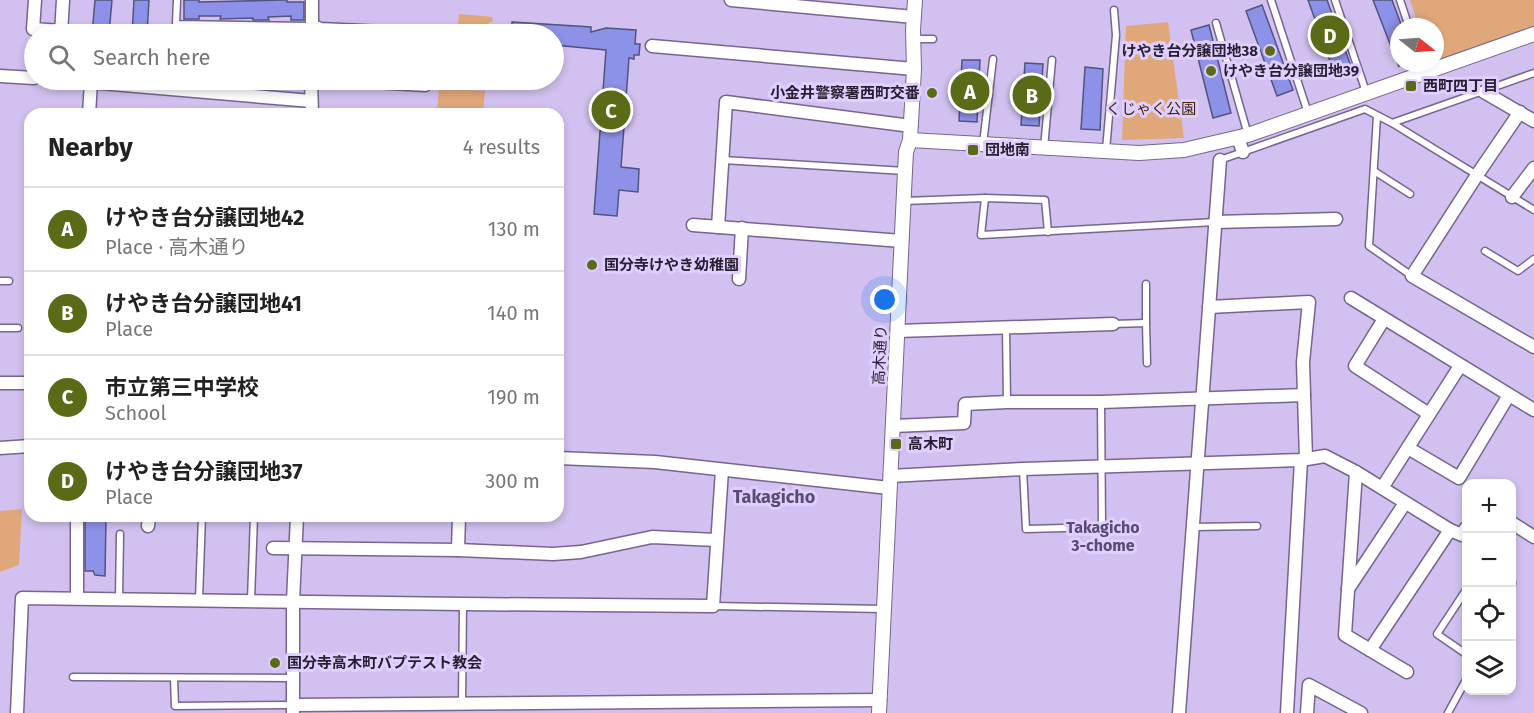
<!DOCTYPE html>
<html lang="en">
<head>
<meta charset="utf-8">
<style>
	:root { --surface:#fff; --page:#f2f2f2; --text:#222; --muted:#767676; --line:#e0e0e0; --accent:#596b16 }
	body { margin:0; font-family:"Fira Sans","Noto Sans JP",sans-serif; background:var(--page); color:var(--text) }
	.controls { position:absolute; right:18px; bottom:18px; display:grid; overflow:hidden; border-radius:12px; box-shadow:0 3px 9px #0003 }
	.controls button { width:54px; height:54px; display:grid; place-items:center; padding:0; border:0; border-bottom:2px solid var(--line); background:var(--surface); color:var(--text); font:30px sans-serif }
	.compass { position:absolute; left:1390px; top:18px; width:54px; height:54px; border-radius:50%; background:var(--surface); box-shadow:0 3px 9px #0003; rotate:107deg }
	.you { position:absolute; left:885px; top:300px; width:21px; height:21px; margin:-15px; border:4px solid #fff; border-radius:50%; background:#1a73e8; box-shadow:0 0 0 9px #1a73e833 }
	.badge { display:grid; place-items:center; width:39px; height:39px; border-radius:50%; background:var(--accent); color:#fff; font-size:20px; font-weight:700 }
	.pin { position:absolute; translate:-50% -50%; border:3px solid #fff; box-shadow:0 2px 6px #0006 }
	.list { margin:0; padding:0; list-style:none }
	h2 { display:flex; justify-content:space-between; align-items:center; height:78px; margin:0; padding:0 24px; font-size:26px }
	h2 small { font-size:20px; font-weight:400; color:var(--muted) }
	.list li { display:grid; grid-template-columns:39px 1fr auto; gap:18px; align-items:center; box-sizing:border-box; height:84px; padding:0 24px; border-top:2px solid var(--line) }
	.list b { display:block; font-size:22px; white-space:nowrap }
	.list p { margin:0; font-size:20px; white-space:nowrap; color:var(--muted) }
	.list em { font-size:20px; font-style:normal; color:var(--muted) }
	.icon { flex:none; width:33px; height:33px; fill:none; stroke:currentColor; stroke-width:2; stroke-linecap:round; stroke-linejoin:round }
	.map { position:relative; flex:none; width:1534px; height:713px; overflow:hidden }
	.search { position:absolute; background:var(--surface); box-shadow:0 3px 9px #0003; left:24px; top:24px; width:540px; height:66px; display:flex; align-items:center; gap:15px; box-sizing:border-box; padding:0 21px; border-radius:33px; color:var(--muted); font-size:22px }
	.panel { position:absolute; background:var(--surface); box-shadow:0 3px 9px #0003; left:24px; top:108px; width:540px; height:414px; border-radius:18px }
	.map>svg:first-child { display:block }
</style>
</head>
<body>
<div class="map">
<svg width="1534" height="713" viewBox="0 0 1534 713">
	<rect width="100%" height="100%" fill="#d2c1f0"/>
	<g fill="#e0a87a">
		<polygon points="1410,0 1534,0 1534,28 1435,61 1435,27 1419,27"/>
		<polygon points="459,14 493,17 492,22 489,22 488,34 457,34"/>
		<polygon points="1168,22 1184,138 1122,140 1126,26"/>
		<polygon points="439,88 485,91 483,114 437,111"/>
		<polygon points="22,509 19,565 0,572 0,511"/>
	</g>
	<g fill="#8d91e7" stroke="#51547d" stroke-width="1.5">
		<polygon points="95,0 112,0 109,34 92,34"/>
		<polygon points="134,0 149,0 147,34 132,34"/>
		<polygon points="184,0 199,0 199,2 282,0 287,0 287,2 304,2 304,20 291,20 291,16 268,17 269,20 253,20 253,18 220,19 221,16 199,16 199,19 184,19"/>
		<polygon points="1308,0 1327,0 1352,69 1335,75"/>
		<polygon points="1373,0 1392,0 1402,27 1399,27 1399,67"/>
		<polygon points="1262,5 1293,90 1277,96 1246,11"/>
		<polygon points="512,22 591,27 591,32 606,28 636,30 635,44 640,44 639,55 634,55 634,59 629,58 621,167 639,169 638,192 619,190 617,216 594,214 606,50 554,45 554,34 512,34"/>
		<polygon points="1209,25 1231,113 1213,118 1191,30"/>
		<polygon points="962,60 980,60 977,122 959,121"/>
		<polygon points="1025,63 1043,64 1039,126 1021,125"/>
		<polygon points="1085,67 1103,69 1100,130 1081,129"/>
		<polygon points="85,516 106,516 105,576 95,575 93,571 85,571"/>
	</g>
	<g fill="none" stroke-linecap="round" stroke-linejoin="round">
		<defs>
			<g id="service">
				<polyline points="177,0 176,24 312,26"/>
				<polyline points="1271,0 1308,113"/>
				<polyline points="1335,0 1366,92"/>
				<polyline points="1400,0 1409,27"/>
				<polyline points="1216,23 1248,135"/>
				<polyline points="914,39 933,39"/>
				<polyline points="1377,116 1369,246 1412,276"/>
				<polyline points="1392,123 1534,73"/>
				<polyline points="983,144 993,59"/>
				<polyline points="1044,148 1052,60"/>
				<polyline points="1106,150 1116,35 1114,10"/>
				<polyline points="723,160 905,171"/>
				<polyline points="1220,160 1365,109 1392,123 1534,210"/>
				<polyline points="1374,171 1410,194"/>
				<polyline points="985,198 981,235 1215,222"/>
				<polyline points="904,201 985,198 1045,200 1048,232"/>
				<polyline points="1485,251 1518,271 1534,259"/>
				<polyline points="0,281 9,281"/>
				<polyline points="1146,323 1146,284"/>
				<polyline points="1113,324 1146,323 1147,363"/>
				<polyline points="0,328 18,328"/>
				<polyline points="1006,328 1007,402"/>
				<polyline points="1023,469 1026,529 1102,527 1101,402"/>
				<polyline points="1193,527 1257,526"/>
				<polyline points="1512,582 1512,584"/>
				<polyline points="1466,590 1437,634 1466,654"/>
				<polyline points="119,598 120,534"/>
				<polyline points="199,599 202,516"/>
				<polyline points="251,600 254,516"/>
				<polyline points="713,606 883,609"/>
				<polyline points="73,677 292,678"/>
				<polyline points="174,679 175,706 293,705"/>
				<polyline points="462,703 463,604"/>
				<polyline points="1448,713 1466,680"/>
			</g>
			<g id="minor">
				<polyline points="35,0 33,29 61,31"/>
				<polyline points="731,0 914,17"/>
				<polyline points="312,26 321,29 425,34"/>
				<polyline points="312,32 312,0"/>
				<polyline points="61,34 63,0"/>
				<polyline points="652,46 914,69"/>
				<polyline points="0,76 34,78"/>
				<polyline points="65,80 311,101"/>
				<polyline points="311,80 312,114"/>
				<polyline points="340,80 425,85 426,80"/>
				<polyline points="1484,92 1534,121"/>
				<polyline points="1520,112 1477,175 1412,276 1534,347"/>
				<polyline points="89,114 91,82"/>
				<polyline points="1238,138 1243,152"/>
				<polyline points="1512,197 1534,168"/>
				<polyline points="1215,222 1336,219"/>
				<polyline points="693,225 902,241"/>
				<polyline points="718,227 726,102 911,126"/>
				<polyline points="739,279 742,228"/>
				<polyline points="1351,298 1534,410"/>
				<polyline points="1209,307 1309,302 1303,362 1306,459"/>
				<polyline points="1384,319 1355,366 1429,414"/>
				<polyline points="898,331 1113,324"/>
				<polyline points="0,383 30,383"/>
				<polyline points="893,426 964,423 965,404 1007,402 1101,402 1304,395"/>
				<polyline points="0,448 30,446"/>
				<polyline points="1408,448 1459,478 1509,395"/>
				<polyline points="558,458 655,462 889,488"/>
				<polyline points="1356,472 1345,635 1407,672"/>
				<polyline points="890,476 1023,469 1301,460 1325,456 1356,472 1450,530 1462,535 1466,528"/>
				<polyline points="1382,488 1460,366"/>
				<polyline points="77,516 77,597"/>
				<polyline points="1512,523 1534,537"/>
				<polyline points="148,526 149,516"/>
				<polyline points="273,548 458,550 553,554 581,552 652,537 716,540"/>
				<polyline points="458,550 459,516"/>
				<polyline points="1348,589 1405,503"/>
				<polyline points="1370,650 1450,530"/>
				<polyline points="293,705 880,700"/>
				<polyline points="293,712 293,601 297,516"/>
				<polyline points="17,713 22,598 463,604 713,606 722,470"/>
				<polyline points="1179,713 1220,160"/>
				<polyline points="1287,713 1301,460"/>
				<polyline points="1307,713 1309,685 1361,713"/>
			</g>
			<g id="tertiary">
				<polyline points="910,140 1139,153 1184,150 1248,135 1534,34"/>
				<polyline points="879,713 905,171 906,152 910,140 914,69 913,30 915,0"/>
			</g>
		</defs>
		<use href="#service" stroke="#75658f" stroke-width="9"/>
		<use href="#minor" stroke="#75658f" stroke-width="15"/>
		<use href="#tertiary" stroke="#75658f" stroke-width="16"/>
		<use href="#service" stroke="#fff" stroke-width="6"/>
		<use href="#minor" stroke="#fff" stroke-width="12"/>
		<use href="#tertiary" stroke="#fff" stroke-width="14"/>
	</g>
	<g fill="#596b16" stroke="#dfcefe" stroke-width="2">
		<circle cx="1270" cy="51" r="6"/>
		<circle cx="1211" cy="71" r="6"/>
		<rect x="1405" y="80" width="12" height="12" rx="3"/>
		<circle cx="932" cy="93" r="6"/>
		<rect x="967" y="144" width="12" height="12" rx="3"/>
		<circle cx="592" cy="265" r="6"/>
		<rect x="890" y="438" width="12" height="12" rx="3"/>
		<circle cx="275" cy="663" r="6"/>
	</g>
	<g text-anchor="middle" dominant-baseline="central" stroke-width="6" stroke-linejoin="round" paint-order="stroke">
		<g font-size="15" font-weight="bold" fill="#251f30" stroke="#dfcefe" text-anchor="start">
			<text x="1258" y="51" text-anchor="end">けやき台分譲団地38</text>
			<text x="1223" y="71">けやき台分譲団地39</text>
			<text x="1423" y="86">西町四丁目</text>
			<text x="920" y="93" text-anchor="end">小金井警察署西町交番</text>
			<text x="985" y="150">団地南</text>
			<text x="604" y="265">国分寺けやき幼稚園</text>
			<text x="908" y="444">高木町</text>
			<text x="287" y="663">国分寺高木町バプテスト教会</text>
		</g>
		<g font-size="15" fill="#412204" stroke="#dfcefe">
			<text x="1151" y="109">くじゃく公園</text>
		</g>
		<g font-size="15" fill="#251f30" stroke="#dfcefe">
			<text transform="translate(880 355) rotate(-87)">高木通り</text>
		</g>
		<g font-size="16" font-weight="bold" fill="#5a4b73" stroke="#dfcefe">
			<text x="1103" y="527">Takagicho<tspan x="1103" dy="18">3-chome</tspan></text>
		</g>
		<g font-size="18" font-weight="bold" fill="#5a4b73" stroke="#dfcefe">
			<text x="774" y="497">Takagicho</text>
		</g>
	</g>
</svg>
<div class="controls">
<button>+</button>
<button>−</button>
<button><svg class="icon" aria-label="locate" viewBox="0 0 24 24"><circle cx="12" cy="12" r="6"/><path d="M12 2v4M12 18v4M2 12h4M18 12h4"/></svg></button>
<button><svg class="icon" aria-label="layers" viewBox="0 0 24 24"><path d="M12 4l9 5-9 5-9-5zM3 14l9 5 9-5"/></svg></button>
</div>
<svg class="compass" viewBox="-18 -18 36 36"><path d="M0-13l5 13h-10z" fill="#e53935"/><path d="M0 13l5-13h-10z" fill="#767676"/></svg>
<div class="you"></div>
<div class="pin badge" style="left:970px;top:91px">A</div>
<div class="pin badge" style="left:1032px;top:95px">B</div>
<div class="pin badge" style="left:611px;top:110px">C</div>
<div class="pin badge" style="left:1330px;top:35px">D</div>
<div class="search"><svg class="icon" aria-label="search" viewBox="0 0 24 24"><circle cx="10" cy="10" r="6"/><path d="M15 15l6 6"/></svg>Search here</div>
<section class="panel">
<h2>Nearby<small>4 results</small></h2>
<ul class="list">
<li><span class="badge">A</span><div><b>けやき台分譲団地42</b><p>Place · 高木通り</p></div><em>130 m</em></li>
<li><span class="badge">B</span><div><b>けやき台分譲団地41</b><p>Place</p></div><em>140 m</em></li>
<li><span class="badge">C</span><div><b>市立第三中学校</b><p>School</p></div><em>190 m</em></li>
<li><span class="badge">D</span><div><b>けやき台分譲団地37</b><p>Place</p></div><em>300 m</em></li>
</ul>
</section>
</div>
</body>
</html>
